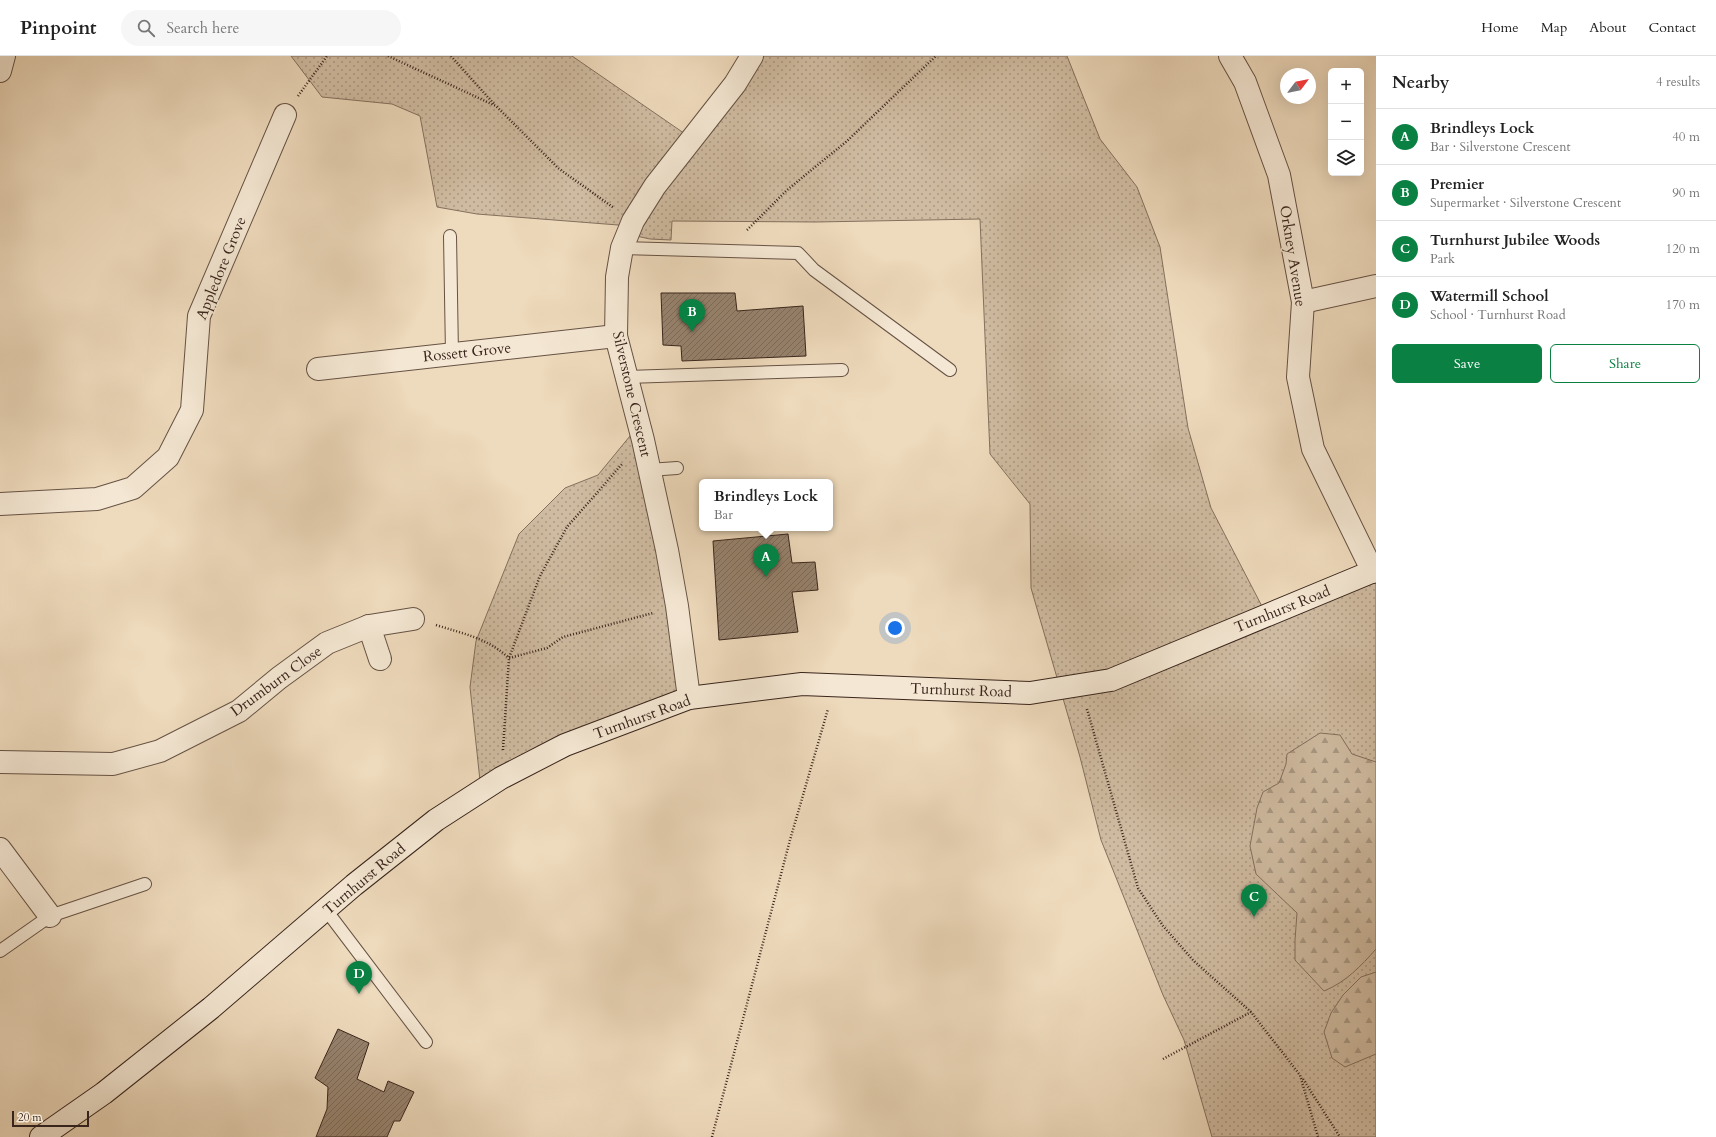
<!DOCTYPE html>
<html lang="en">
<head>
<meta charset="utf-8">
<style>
	:root { --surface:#fff; --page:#f6f6f6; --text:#222; --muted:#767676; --line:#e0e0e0; --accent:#0b8043 }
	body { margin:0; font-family:Cardo,serif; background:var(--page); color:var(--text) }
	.controls { position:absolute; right:12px; top:12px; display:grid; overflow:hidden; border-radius:6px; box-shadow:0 4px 16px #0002 }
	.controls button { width:36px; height:36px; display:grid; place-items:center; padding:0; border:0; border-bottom:1px solid var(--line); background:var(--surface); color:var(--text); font:20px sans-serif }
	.compass { position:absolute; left:1280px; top:12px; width:36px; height:36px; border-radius:50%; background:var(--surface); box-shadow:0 4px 16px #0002; rotate:58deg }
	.scale { position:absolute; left:12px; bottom:10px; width:77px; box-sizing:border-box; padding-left:4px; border:2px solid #39251c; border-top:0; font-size:11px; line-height:14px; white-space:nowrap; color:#39251c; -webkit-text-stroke:3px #f4e7d3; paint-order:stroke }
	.you { position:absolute; left:895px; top:572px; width:14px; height:14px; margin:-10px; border:3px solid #fff; border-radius:50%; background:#1a73e8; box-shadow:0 0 0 6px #1a73e833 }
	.badge { display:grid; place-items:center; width:26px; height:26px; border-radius:50%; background:var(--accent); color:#fff; font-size:13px; font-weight:700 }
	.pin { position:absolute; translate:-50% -33px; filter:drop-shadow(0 1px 2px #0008) }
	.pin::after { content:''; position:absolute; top:21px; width:14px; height:12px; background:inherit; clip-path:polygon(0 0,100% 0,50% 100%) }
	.popup { position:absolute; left:699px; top:423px; width:134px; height:52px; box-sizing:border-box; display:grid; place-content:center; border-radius:6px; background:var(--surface); filter:drop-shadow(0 1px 3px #0005); font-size:13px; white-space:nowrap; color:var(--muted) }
	.popup b { font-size:15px; color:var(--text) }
	.popup::after { content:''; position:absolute; left:50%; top:100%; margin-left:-8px; border:8px solid transparent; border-top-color:var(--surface) }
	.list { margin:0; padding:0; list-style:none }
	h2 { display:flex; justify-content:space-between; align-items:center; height:52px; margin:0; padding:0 16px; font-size:17px }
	h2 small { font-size:13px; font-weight:400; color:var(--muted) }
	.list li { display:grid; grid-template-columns:26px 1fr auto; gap:12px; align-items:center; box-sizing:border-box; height:56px; padding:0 16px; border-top:1px solid var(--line) }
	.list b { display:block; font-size:15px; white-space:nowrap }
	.list p { margin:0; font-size:13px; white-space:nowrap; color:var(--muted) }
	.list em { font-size:13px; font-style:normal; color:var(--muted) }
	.actions { display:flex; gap:8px; padding:12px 16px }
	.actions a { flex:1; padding:9px 0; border:1px solid var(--accent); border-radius:6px; text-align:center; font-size:14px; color:var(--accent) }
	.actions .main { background:var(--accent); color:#fff }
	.icon { flex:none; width:22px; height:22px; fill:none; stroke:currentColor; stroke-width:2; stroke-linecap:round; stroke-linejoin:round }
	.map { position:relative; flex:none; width:1376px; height:1081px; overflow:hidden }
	header { display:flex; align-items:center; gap:24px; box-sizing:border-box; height:56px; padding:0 20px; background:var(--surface); border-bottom:1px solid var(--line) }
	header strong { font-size:19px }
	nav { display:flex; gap:22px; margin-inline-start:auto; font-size:14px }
	.search { width:280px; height:36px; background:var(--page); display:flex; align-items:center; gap:10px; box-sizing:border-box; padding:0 14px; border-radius:22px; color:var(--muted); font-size:15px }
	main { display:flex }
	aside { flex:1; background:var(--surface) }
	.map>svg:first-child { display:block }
</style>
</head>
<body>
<header>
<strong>Pinpoint</strong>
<div class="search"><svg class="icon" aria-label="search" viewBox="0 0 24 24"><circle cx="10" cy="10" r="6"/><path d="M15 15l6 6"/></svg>Search here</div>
<nav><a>Home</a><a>Map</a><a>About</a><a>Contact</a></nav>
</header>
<main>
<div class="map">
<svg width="1376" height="1081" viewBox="0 0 1376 1081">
	<defs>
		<pattern id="green-dots" width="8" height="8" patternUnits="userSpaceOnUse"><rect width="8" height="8" fill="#cfbba1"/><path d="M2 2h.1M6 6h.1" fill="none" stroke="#a99882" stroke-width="1.8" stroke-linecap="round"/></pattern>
		<pattern id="forest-firs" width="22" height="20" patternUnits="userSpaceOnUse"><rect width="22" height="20" fill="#cfbba1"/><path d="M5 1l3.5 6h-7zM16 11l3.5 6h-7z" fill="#a99882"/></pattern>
		<pattern id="building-hatch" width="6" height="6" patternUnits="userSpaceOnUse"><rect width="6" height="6" fill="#97836f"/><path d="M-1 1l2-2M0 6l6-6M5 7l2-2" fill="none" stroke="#7c6b5a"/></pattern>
	</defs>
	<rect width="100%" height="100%" fill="#eedabc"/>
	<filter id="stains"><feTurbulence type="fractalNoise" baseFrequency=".005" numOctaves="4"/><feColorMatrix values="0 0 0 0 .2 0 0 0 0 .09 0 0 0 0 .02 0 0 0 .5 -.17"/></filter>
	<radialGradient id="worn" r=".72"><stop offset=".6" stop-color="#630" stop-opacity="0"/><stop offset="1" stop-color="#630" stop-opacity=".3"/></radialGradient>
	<g fill="url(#green-dots)" stroke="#84705e">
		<polygon points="291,0 572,0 691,82 751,0 1067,0 1100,83 1137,131 1160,191 1188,372 1211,452 1267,560 1376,515 1376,1081 1212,1081 1184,984 1163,939 1101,784 1080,701 1031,532 1030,448 990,398 980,163 816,166 672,165 671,184 650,183 627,178 631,170 477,158 437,151 420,60 392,48 322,41"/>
		<polygon points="639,369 689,642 481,734 470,631 476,585 519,478 565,432 598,419"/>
	</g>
	<g fill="url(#forest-firs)" stroke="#84705e">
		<path d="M1320,677L1340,679L1352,698L1376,706V893C1361,910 1346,926 1324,935L1295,904V884L1297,857L1256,818L1250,790L1257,752L1263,736L1279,727L1286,708L1287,698Z"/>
		<polygon points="1376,916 1376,998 1345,1011 1332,1002 1324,976 1331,957 1343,939 1361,921"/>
	</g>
	<g fill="url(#building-hatch)" stroke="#39251c">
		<polygon points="661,237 735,237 737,255 803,250 806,300 682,305 681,290 663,289"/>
		<polygon points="788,478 792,507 815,506 818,534 792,536 798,576 719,584 713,485"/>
		<polygon points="338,973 369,987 357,1023 384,1036 388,1025 414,1036 400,1065 394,1065 387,1081 316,1081 327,1053 328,1031 315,1022"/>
	</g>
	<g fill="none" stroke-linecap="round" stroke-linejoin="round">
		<defs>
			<g id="lane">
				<polyline points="450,180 452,298"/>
				<polyline points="622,192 798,197 814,214 950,314"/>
				<polyline points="627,321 842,314"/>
				<polyline points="649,414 677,412"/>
				<polyline points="326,854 426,986"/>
				<polyline points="0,895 50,860 145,828"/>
			</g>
			<g id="street">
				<polyline points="1230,0 1245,26 1279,119 1303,246 1298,321 1313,393 1373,516"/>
				<polyline points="0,15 4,0"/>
				<polyline points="1303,246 1376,230"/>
				<polyline points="318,313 616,280"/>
				<polyline points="0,448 97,443 133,432 168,401 192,354 199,260 285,59"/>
				<polyline points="369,570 380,603"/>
				<polyline points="689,642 677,550 667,494 643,384 616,280 617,221 622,192 633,165 655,130 735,28 752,0"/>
				<polyline points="0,706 113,708 160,695 239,655 279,622 327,587 369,570 413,563"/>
				<polyline points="0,793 50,860"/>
			</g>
			<polyline id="secondary" points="41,1081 104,1037 211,952 354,829 436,764 501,722 565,689 689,642 802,628 1030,637 1111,624 1376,514"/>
		</defs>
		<use href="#lane" stroke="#665244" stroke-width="14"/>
		<use href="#street" stroke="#665244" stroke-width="24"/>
		<use href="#secondary" stroke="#39251c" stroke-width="24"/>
		<g stroke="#39251c" stroke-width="2.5" stroke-dasharray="1 2" stroke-linecap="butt">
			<polyline points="388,0 496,50 558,112 614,152"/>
			<polyline points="451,0 494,48"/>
			<polyline points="298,40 327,0"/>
			<polyline points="747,174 787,134 847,85 936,0"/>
			<path d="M436,569C464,578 487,582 509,602L547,592L563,581L653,557"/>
			<polyline points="1087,653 1138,832 1163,870 1193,904 1251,956 1300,1019 1318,1081"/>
			<polyline points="503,694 509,602 540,520 567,471 623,407"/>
			<polyline points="1163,1003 1251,956"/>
			<polyline points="1303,1023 1340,1081"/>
			<polyline points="712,1081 790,784 828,653"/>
		</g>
		<use href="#lane" stroke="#f4e7d3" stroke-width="12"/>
		<use href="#street" stroke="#f4e7d3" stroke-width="22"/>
		<use href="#secondary" stroke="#f4e7d3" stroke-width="22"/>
	</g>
	<g text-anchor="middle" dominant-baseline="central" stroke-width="3" stroke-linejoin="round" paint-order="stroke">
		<g font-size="15" fill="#39251c" stroke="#f4e7d3">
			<text transform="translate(1293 200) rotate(81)">Orkney Avenue</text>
			<text transform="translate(221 212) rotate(-68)">Appledore Grove</text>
			<text transform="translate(467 296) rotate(-6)">Rossett Grove</text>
			<text transform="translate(632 338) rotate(77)">Silverstone Crescent</text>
			<text transform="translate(1282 553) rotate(-22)">Turnhurst Road</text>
			<text transform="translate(276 625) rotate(-36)">Drumburn Close</text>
			<text transform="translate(961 634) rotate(2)">Turnhurst Road</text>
			<text transform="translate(642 661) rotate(-20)">Turnhurst Road</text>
			<text transform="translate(364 823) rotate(-40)">Turnhurst Road</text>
		</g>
	</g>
	<rect width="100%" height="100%" filter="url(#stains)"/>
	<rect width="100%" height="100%" fill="url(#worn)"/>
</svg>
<div class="controls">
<button>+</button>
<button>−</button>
<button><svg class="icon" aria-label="layers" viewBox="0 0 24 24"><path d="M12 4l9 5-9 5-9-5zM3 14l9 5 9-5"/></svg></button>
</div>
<svg class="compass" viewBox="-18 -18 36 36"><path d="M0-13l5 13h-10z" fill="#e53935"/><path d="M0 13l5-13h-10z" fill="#767676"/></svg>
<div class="scale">20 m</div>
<div class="you"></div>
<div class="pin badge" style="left:766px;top:521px">A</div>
<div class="popup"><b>Brindleys Lock</b>Bar</div>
<div class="pin badge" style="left:692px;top:276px">B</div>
<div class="pin badge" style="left:1254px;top:861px">C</div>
<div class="pin badge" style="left:359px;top:938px">D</div>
</div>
<aside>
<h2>Nearby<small>4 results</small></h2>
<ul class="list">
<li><span class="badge">A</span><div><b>Brindleys Lock</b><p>Bar · Silverstone Crescent</p></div><em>40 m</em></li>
<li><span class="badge">B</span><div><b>Premier</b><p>Supermarket · Silverstone Crescent</p></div><em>90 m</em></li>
<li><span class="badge">C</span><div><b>Turnhurst Jubilee Woods</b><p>Park</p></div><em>120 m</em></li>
<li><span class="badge">D</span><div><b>Watermill School</b><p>School · Turnhurst Road</p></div><em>170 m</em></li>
</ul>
<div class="actions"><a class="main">Save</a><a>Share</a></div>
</aside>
</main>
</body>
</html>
